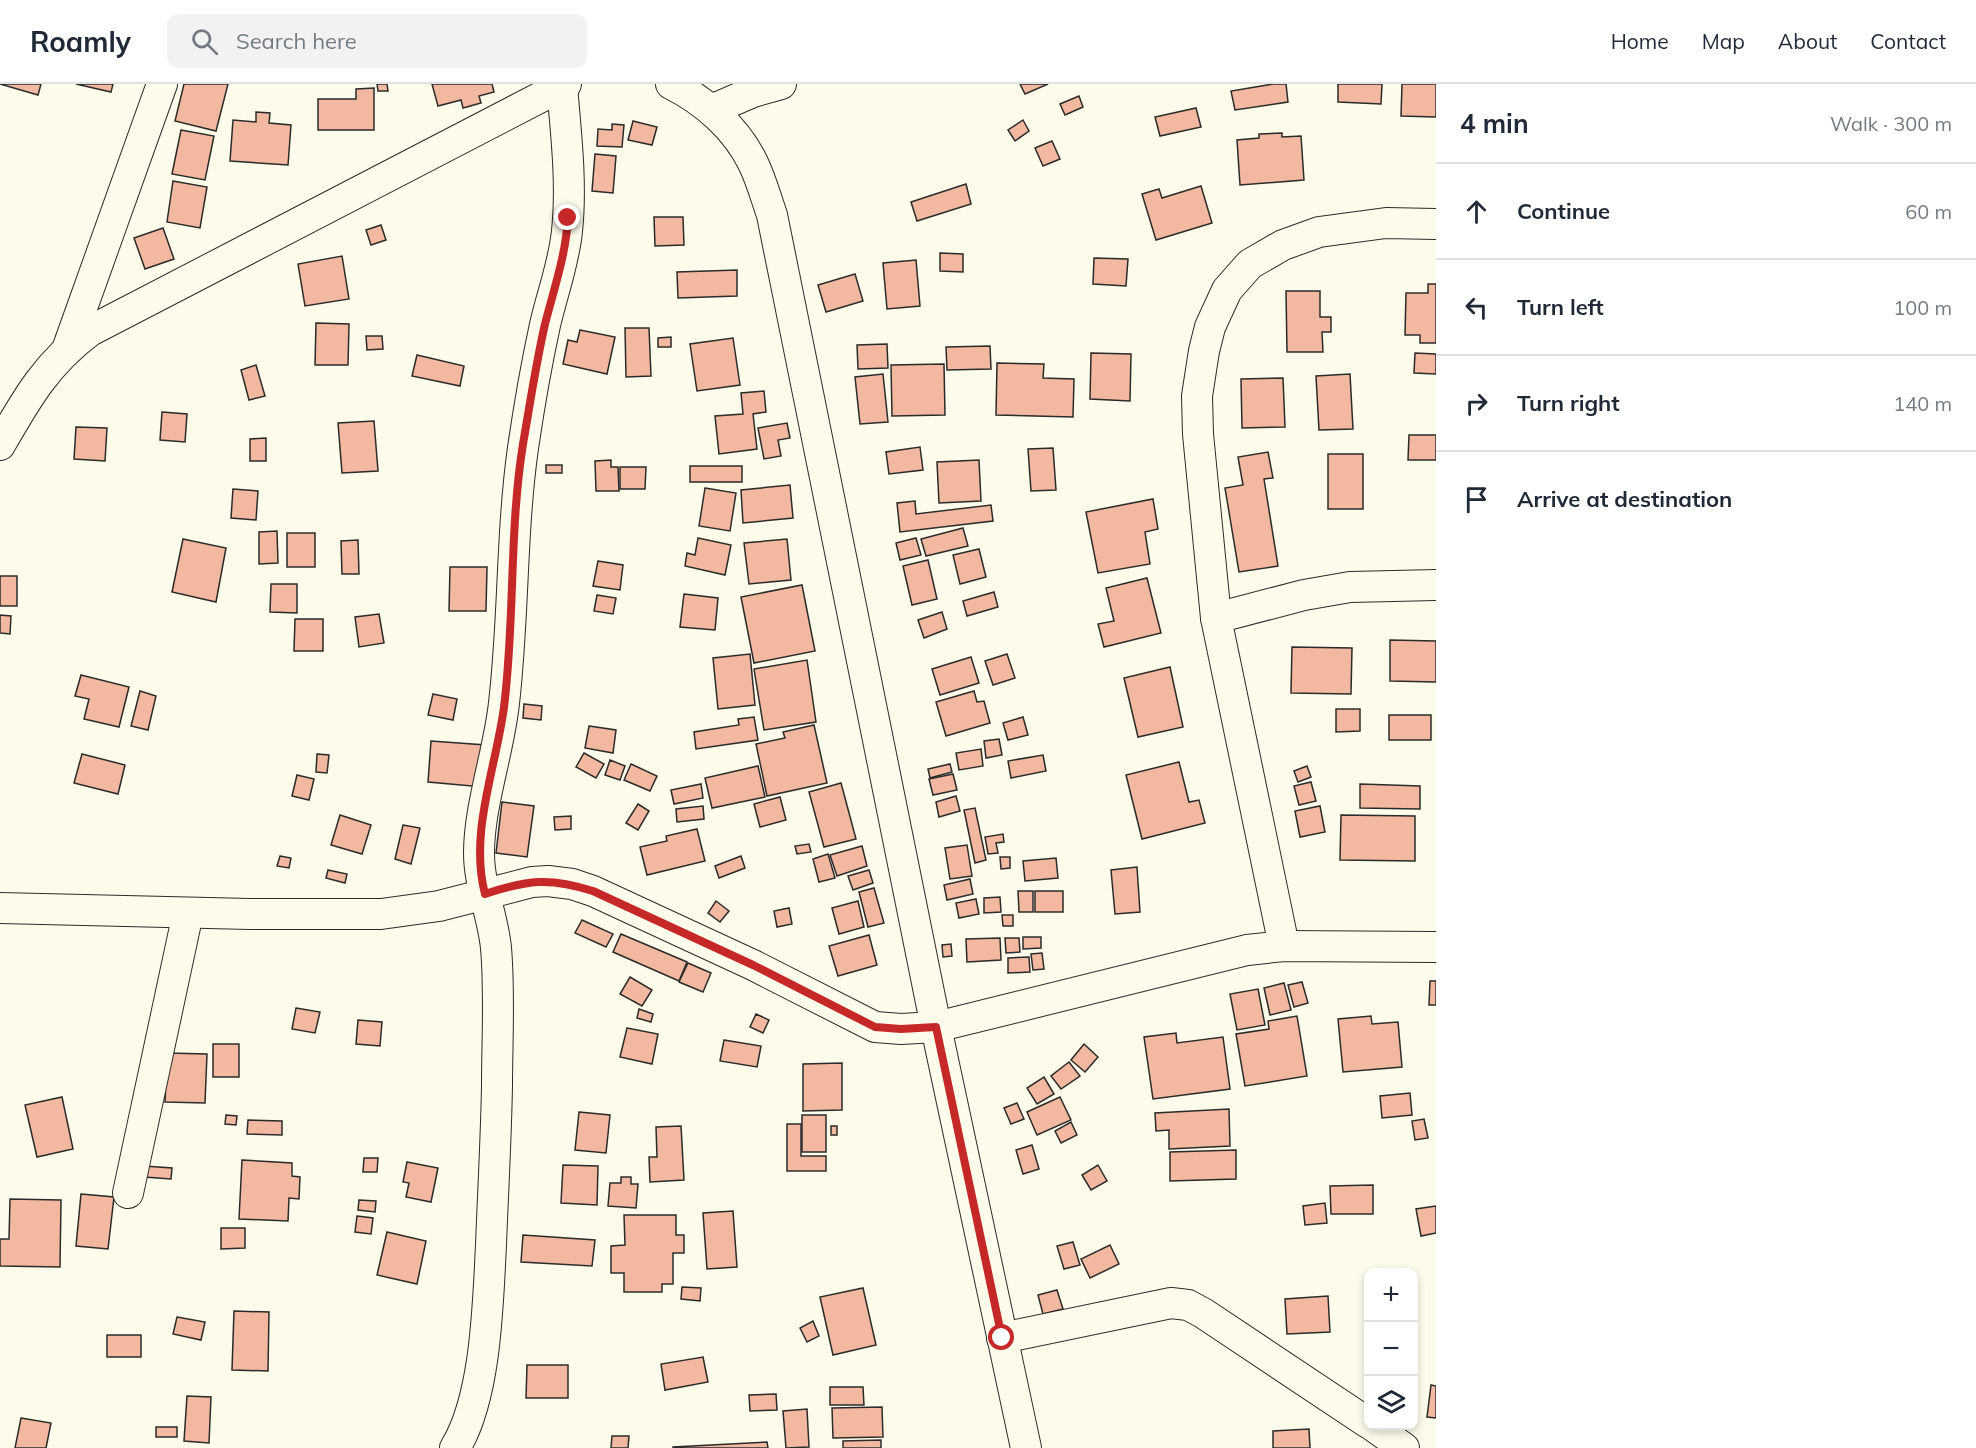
<!DOCTYPE html>
<html lang="en">
<head>
<meta charset="utf-8">
<style>
	:root { --surface:#fff; --page:#f2f2f3; --text:#1f2937; --muted:#747a83; --line:#e0e1e3 }
	body { margin:0; font-family:Mulish,sans-serif; background:var(--page); color:var(--text) }
	.controls { position:absolute; right:18px; bottom:18px; display:grid; overflow:hidden; border-radius:12px; box-shadow:0 3px 9px #0003 }
	.controls button { width:54px; height:54px; display:grid; place-items:center; padding:0; border:0; border-bottom:2px solid var(--line); background:var(--surface); color:var(--text); font:30px sans-serif }
	.stop { position:absolute; width:18px; height:18px; margin:-14px; border:4px solid #c62828; border-radius:50%; background:#fff }
	.stop.end { background:#c62828; border-color:#fff; box-shadow:0 2px 6px #0008 }
	.list { margin:0; padding:0; list-style:none }
	h2 { display:flex; justify-content:space-between; align-items:center; height:78px; margin:0; padding:0 24px; font-size:26px }
	h2 small { font-size:20px; font-weight:400; color:var(--muted) }
	.list li { display:grid; grid-template-columns:39px 1fr auto; gap:18px; align-items:center; box-sizing:border-box; height:96px; padding:0 24px; border-top:2px solid var(--line) }
	.list b { display:block; font-size:22px; white-space:nowrap }
	.list em { font-size:20px; font-style:normal; color:var(--muted) }
	.icon { flex:none; width:33px; height:33px; fill:none; stroke:currentColor; stroke-width:2; stroke-linecap:round; stroke-linejoin:round }
	.map { position:relative; flex:none; width:1436px; height:1364px; overflow:hidden }
	header { display:flex; align-items:center; gap:36px; box-sizing:border-box; height:84px; padding:0 30px; background:var(--surface); border-bottom:2px solid var(--line) }
	header strong { font-size:28px }
	nav { display:flex; gap:33px; margin-inline-start:auto; font-size:21px }
	.search { width:420px; height:54px; background:var(--page); display:flex; align-items:center; gap:15px; box-sizing:border-box; padding:0 21px; border-radius:12px; color:var(--muted); font-size:22px }
	main { display:flex }
	aside { flex:1; background:var(--surface) }
	.map>svg:first-child { display:block }
</style>
</head>
<body>
<header>
<strong>Roamly</strong>
<div class="search"><svg class="icon" aria-label="search" viewBox="0 0 24 24"><circle cx="10" cy="10" r="6"/><path d="M15 15l6 6"/></svg>Search here</div>
<nav><a>Home</a><a>Map</a><a>About</a><a>Contact</a></nav>
</header>
<main>
<div class="map">
<svg width="1436" height="1364" viewBox="0 0 1436 1364">
	<rect width="100%" height="100%" fill="#fdfbea"/>
	<g fill="#f2b8a0" stroke="#2b2b2b" stroke-width="1.5">
		<polygon points="0,0 41,0 38,11"/>
		<polygon points="76,0 113,0 111,8"/>
		<polygon points="184,0 228,0 216,47 175,37"/>
		<polygon points="377,0 387,0 388,7 378,7"/>
		<polygon points="432,0 492,0 494,8 479,12 481,19 463,24 461,16 438,22"/>
		<polygon points="1020,0 1048,0 1025,10"/>
		<polygon points="1273,0 1286,0 1288,18 1235,26 1231,7"/>
		<polygon points="1338,0 1382,0 1381,20 1338,18"/>
		<polygon points="1402,0 1436,0 1436,33 1401,32"/>
		<polygon points="374,4 374,46 318,46 318,15 356,15 356,5"/>
		<polygon points="1079,12 1083,23 1065,31 1060,20"/>
		<polygon points="1196,24 1201,43 1160,52 1155,33"/>
		<polygon points="256,28 270,29 269,39 291,41 288,81 230,77 233,36 256,38"/>
		<polygon points="1023,36 1029,47 1015,57 1008,46"/>
		<polygon points="633,37 657,43 652,61 628,56"/>
		<polygon points="612,40 624,41 622,63 597,62 598,45 612,46"/>
		<polygon points="181,46 214,52 205,96 172,90"/>
		<polygon points="1282,49 1282,53 1301,52 1304,96 1240,101 1237,56 1259,54 1259,50"/>
		<polygon points="1052,57 1060,75 1043,82 1035,64"/>
		<polygon points="595,70 616,72 613,109 592,107"/>
		<polygon points="173,97 207,103 200,144 167,138"/>
		<polygon points="966,100 971,120 917,137 911,118"/>
		<polygon points="1201,102 1212,139 1156,156 1142,110 1159,105 1162,114"/>
		<polygon points="654,133 683,133 684,161 655,162"/>
		<polygon points="381,141 386,156 371,161 366,146"/>
		<polygon points="163,144 174,175 145,185 134,154"/>
		<polygon points="940,169 963,170 963,188 940,187"/>
		<polygon points="342,172 349,215 305,222 298,180"/>
		<polygon points="1094,174 1128,175 1126,202 1093,200"/>
		<polygon points="916,176 920,222 887,225 883,179"/>
		<polygon points="737,186 737,212 678,214 677,188"/>
		<polygon points="855,190 863,217 826,228 818,201"/>
		<polygon points="1428,200 1436,200 1436,259 1420,259 1420,251 1405,251 1406,209 1428,209"/>
		<polygon points="1286,207 1320,207 1320,233 1331,233 1331,248 1322,248 1323,268 1287,268"/>
		<polygon points="316,239 349,240 348,281 315,281"/>
		<polygon points="625,244 649,244 651,292 626,293"/>
		<polygon points="580,246 615,253 607,290 563,280 568,256 577,258"/>
		<polygon points="366,252 382,252 383,265 367,266"/>
		<polygon points="671,253 671,263 658,263 658,254"/>
		<polygon points="733,254 740,301 697,307 690,260"/>
		<polygon points="887,260 888,284 858,285 857,261"/>
		<polygon points="990,262 991,285 947,286 946,263"/>
		<polygon points="1091,269 1131,270 1130,317 1090,315"/>
		<polygon points="1415,269 1436,270 1436,290 1414,289"/>
		<polygon points="417,271 464,282 460,302 412,292"/>
		<polygon points="997,279 1044,280 1043,294 1074,295 1073,333 996,331"/>
		<polygon points="944,280 945,331 892,332 891,281"/>
		<polygon points="256,281 265,312 249,316 241,286"/>
		<polygon points="883,290 888,338 860,340 855,293"/>
		<polygon points="1350,290 1353,345 1319,346 1316,292"/>
		<polygon points="1283,294 1285,343 1242,344 1241,295"/>
		<polygon points="764,307 766,328 753,330 757,365 719,370 715,332 743,330 741,309"/>
		<polygon points="162,328 187,330 185,358 160,356"/>
		<polygon points="374,337 378,387 342,389 338,339"/>
		<polygon points="787,339 790,354 778,356 781,372 764,375 758,344"/>
		<polygon points="76,343 107,344 105,377 74,375"/>
		<polygon points="1409,351 1436,351 1436,376 1408,376"/>
		<polygon points="266,354 266,377 250,377 250,355"/>
		<polygon points="920,363 923,386 889,390 886,368"/>
		<polygon points="1053,364 1056,406 1031,407 1028,365"/>
		<polygon points="1268,368 1273,394 1264,395 1278,482 1239,488 1225,404 1243,401 1238,373"/>
		<rect x="1328" y="370" width="35" height="55"/>
		<polygon points="611,376 611,383 618,383 619,407 596,407 595,377"/>
		<polygon points="979,376 981,417 939,419 937,378"/>
		<rect x="546" y="381" width="16" height="8"/>
		<rect x="690" y="382" width="52" height="16"/>
		<polygon points="620,383 646,383 645,405 620,405"/>
		<polygon points="790,401 793,434 743,439 741,406"/>
		<polygon points="705,404 736,409 730,447 699,442"/>
		<polygon points="233,405 258,407 256,436 231,434"/>
		<polygon points="1153,415 1158,445 1145,448 1150,480 1098,489 1086,428"/>
		<polygon points="915,417 916,430 991,421 993,437 900,448 897,419"/>
		<polygon points="963,444 968,462 926,472 921,455"/>
		<polygon points="277,447 278,479 259,480 259,448"/>
		<rect x="287" y="449" width="28" height="34"/>
		<polygon points="698,454 731,461 725,491 685,482 687,469 695,471"/>
		<polygon points="916,454 921,471 900,476 896,459"/>
		<polygon points="183,455 226,464 216,518 172,508"/>
		<polygon points="787,455 791,496 749,500 744,459"/>
		<polygon points="358,456 359,490 342,490 341,457"/>
		<polygon points="979,465 986,493 960,500 953,471"/>
		<polygon points="928,476 937,515 912,521 903,482"/>
		<polygon points="598,477 623,481 620,506 593,502"/>
		<polygon points="450,483 487,483 486,527 449,527"/>
		<rect x="0" y="492" width="17" height="30"/>
		<polygon points="1147,494 1161,549 1104,563 1098,540 1114,537 1106,504"/>
		<polygon points="271,500 297,500 297,529 270,528"/>
		<polygon points="802,501 815,567 754,579 741,513"/>
		<polygon points="994,508 998,523 967,532 963,517"/>
		<polygon points="684,510 718,514 715,546 680,543"/>
		<polygon points="597,511 616,514 613,530 594,527"/>
		<polygon points="942,528 947,545 924,554 918,536"/>
		<polygon points="379,530 384,559 359,563 355,533"/>
		<polygon points="0,531 11,532 10,550 0,549"/>
		<polygon points="295,535 323,535 323,567 294,567"/>
		<polygon points="1390,556 1436,557 1436,598 1390,597"/>
		<polygon points="1292,563 1352,564 1351,610 1291,609"/>
		<polygon points="750,570 755,621 718,625 713,574"/>
		<polygon points="1007,570 1015,594 993,601 985,577"/>
		<polygon points="971,573 979,599 940,611 932,585"/>
		<polygon points="807,576 816,638 764,646 754,585"/>
		<polygon points="1170,583 1183,643 1138,653 1124,594"/>
		<polygon points="81,591 129,603 119,643 84,635 89,615 75,612"/>
		<polygon points="140,607 156,612 148,646 131,642"/>
		<polygon points="974,607 977,618 984,617 990,639 946,652 936,618"/>
		<polygon points="433,610 457,615 453,636 428,631"/>
		<polygon points="524,620 542,622 541,636 523,634"/>
		<polygon points="1336,625 1360,625 1360,647 1336,648"/>
		<rect x="1389" y="631" width="42" height="25"/>
		<polygon points="754,633 758,656 696,665 694,648 739,641 738,635"/>
		<polygon points="1023,633 1028,651 1008,656 1003,639"/>
		<polygon points="814,641 827,699 767,712 756,660 785,654 783,648"/>
		<polygon points="589,642 616,646 613,669 585,664"/>
		<polygon points="999,655 1002,671 986,674 984,657"/>
		<polygon points="431,657 486,661 483,703 428,698"/>
		<polygon points="981,665 983,682 959,686 956,669"/>
		<polygon points="584,669 604,680 596,694 576,683"/>
		<polygon points="82,670 125,681 118,710 74,699"/>
		<polygon points="317,670 329,671 327,689 316,688"/>
		<polygon points="1043,671 1046,687 1011,694 1008,677"/>
		<polygon points="610,676 625,682 620,696 605,691"/>
		<polygon points="1179,678 1189,718 1199,716 1205,739 1142,755 1126,691"/>
		<polygon points="631,680 657,692 650,707 624,696"/>
		<polygon points="950,680 952,688 930,694 928,685"/>
		<polygon points="758,682 765,713 712,724 705,694"/>
		<polygon points="1307,682 1311,693 1298,698 1294,687"/>
		<polygon points="953,690 957,706 933,711 929,695"/>
		<polygon points="297,691 314,695 309,716 292,712"/>
		<polygon points="1311,698 1316,717 1299,721 1294,702"/>
		<polygon points="841,699 856,755 824,763 809,708"/>
		<polygon points="701,700 703,714 674,720 671,706"/>
		<polygon points="1360,700 1420,702 1420,725 1360,724"/>
		<polygon points="956,712 960,727 939,733 936,718"/>
		<polygon points="780,713 786,736 760,743 754,720"/>
		<polygon points="502,718 534,722 527,773 496,769"/>
		<polygon points="638,720 649,727 638,746 626,739"/>
		<polygon points="703,722 704,735 677,738 676,725"/>
		<polygon points="1320,722 1325,748 1300,753 1295,727"/>
		<polygon points="975,724 986,776 975,779 964,726"/>
		<polygon points="340,731 371,741 362,770 331,761"/>
		<polygon points="1341,731 1415,732 1415,777 1340,776"/>
		<polygon points="571,732 571,745 555,746 554,733"/>
		<polygon points="403,741 420,744 411,780 395,775"/>
		<polygon points="697,745 705,777 647,791 640,763 667,757 666,752"/>
		<polygon points="1003,750 1004,758 996,759 998,769 988,770 985,753"/>
		<polygon points="809,760 811,768 797,770 795,762"/>
		<polygon points="967,761 972,792 950,795 945,764"/>
		<polygon points="862,762 867,782 837,792 830,771"/>
		<polygon points="828,770 835,794 819,798 813,775"/>
		<polygon points="280,772 291,774 289,784 277,782"/>
		<polygon points="741,772 745,784 719,794 715,782"/>
		<polygon points="1000,773 1010,773 1010,784 1001,785"/>
		<polygon points="1056,774 1058,794 1025,797 1023,777"/>
		<polygon points="1137,783 1140,828 1115,830 1111,786"/>
		<polygon points="328,786 347,790 345,799 326,794"/>
		<polygon points="869,786 873,799 853,806 848,792"/>
		<polygon points="970,795 973,810 947,816 944,801"/>
		<polygon points="874,804 884,839 868,843 859,808"/>
		<polygon points="1018,807 1033,807 1033,828 1019,828"/>
		<rect x="1035" y="807" width="28" height="21"/>
		<polygon points="1000,813 1001,828 984,829 984,814"/>
		<polygon points="976,815 979,830 959,834 956,819"/>
		<polygon points="716,817 729,827 720,838 708,829"/>
		<polygon points="858,817 864,843 839,850 832,824"/>
		<polygon points="789,824 792,840 777,843 774,827"/>
		<polygon points="1002,831 1013,831 1013,842 1003,842"/>
		<polygon points="582,836 613,850 606,863 575,849"/>
		<polygon points="621,850 687,878 679,897 613,868"/>
		<polygon points="869,851 877,881 838,892 829,862"/>
		<polygon points="1023,853 1041,853 1041,864 1023,865"/>
		<polygon points="1000,854 1001,876 967,878 966,855"/>
		<polygon points="1005,854 1019,854 1020,868 1006,869"/>
		<polygon points="951,860 952,872 943,873 942,861"/>
		<polygon points="1042,869 1044,885 1033,886 1031,870"/>
		<polygon points="1029,873 1030,888 1008,889 1008,874"/>
		<polygon points="688,879 711,889 703,908 679,898"/>
		<polygon points="630,893 652,906 642,922 620,910"/>
		<polygon points="1430,897 1436,897 1436,921 1429,921"/>
		<polygon points="1302,898 1308,919 1294,923 1288,901"/>
		<polygon points="1284,899 1291,926 1270,931 1264,904"/>
		<polygon points="1258,905 1265,941 1237,946 1230,910"/>
		<polygon points="296,924 320,928 315,949 292,945"/>
		<polygon points="639,925 653,930 651,938 637,934"/>
		<polygon points="756,930 769,936 763,949 750,943"/>
		<polygon points="1297,932 1307,992 1245,1002 1236,950 1269,945 1268,937"/>
		<polygon points="1371,932 1372,940 1398,938 1402,983 1343,988 1338,935"/>
		<polygon points="358,936 382,938 380,962 356,960"/>
		<polygon points="627,944 658,950 652,980 620,973"/>
		<polygon points="1176,949 1177,959 1223,953 1230,1005 1153,1015 1144,953"/>
		<polygon points="724,956 761,962 757,983 720,977"/>
		<rect x="213" y="960" width="26" height="33"/>
		<polygon points="1084,960 1098,973 1085,988 1071,976"/>
		<polygon points="167,969 207,970 205,1019 165,1018"/>
		<polygon points="1069,978 1080,992 1061,1005 1051,992"/>
		<polygon points="842,979 842,1026 803,1027 803,980"/>
		<polygon points="1044,993 1054,1010 1037,1020 1027,1004"/>
		<polygon points="1410,1009 1412,1031 1382,1034 1380,1012"/>
		<polygon points="62,1013 73,1065 37,1073 25,1021"/>
		<polygon points="1060,1013 1071,1036 1037,1051 1027,1028"/>
		<polygon points="1017,1019 1024,1035 1011,1040 1004,1024"/>
		<polygon points="1229,1025 1230,1062 1169,1065 1169,1046 1156,1047 1155,1029"/>
		<polygon points="579,1028 610,1031 606,1069 575,1066"/>
		<polygon points="226,1031 237,1032 236,1041 225,1040"/>
		<rect x="802" y="1031" width="24" height="37"/>
		<polygon points="1424,1035 1428,1054 1415,1056 1412,1037"/>
		<polygon points="248,1036 282,1037 282,1051 247,1050"/>
		<polygon points="1071,1038 1077,1051 1061,1059 1055,1047"/>
		<polygon points="787,1040 801,1040 801,1072 826,1072 826,1087 787,1087"/>
		<polygon points="681,1042 684,1096 650,1098 649,1073 657,1073 656,1043"/>
		<rect x="831" y="1042" width="6" height="9"/>
		<polygon points="1032,1061 1039,1085 1023,1090 1016,1066"/>
		<polygon points="1236,1066 1236,1095 1170,1097 1170,1068"/>
		<polygon points="364,1074 378,1074 377,1088 363,1088"/>
		<polygon points="242,1076 292,1079 292,1092 300,1093 299,1115 289,1114 288,1137 239,1135"/>
		<polygon points="407,1078 438,1084 431,1118 406,1113 409,1099 403,1098"/>
		<polygon points="563,1081 598,1082 597,1121 561,1119"/>
		<polygon points="1098,1081 1107,1097 1091,1106 1082,1091"/>
		<polygon points="144,1082 172,1084 171,1095 144,1093"/>
		<polygon points="621,1093 631,1093 631,1100 638,1100 636,1124 608,1122 610,1099 621,1099"/>
		<polygon points="1373,1101 1373,1130 1331,1130 1330,1102"/>
		<polygon points="81,1110 114,1113 108,1165 76,1162"/>
		<polygon points="10,1115 61,1116 60,1183 0,1182 0,1155 9,1155"/>
		<polygon points="359,1116 376,1117 375,1128 358,1126"/>
		<polygon points="1325,1119 1327,1139 1305,1141 1303,1122"/>
		<polygon points="1436,1122 1436,1149 1421,1152 1416,1125"/>
		<polygon points="733,1127 737,1183 707,1185 703,1129"/>
		<polygon points="624,1131 676,1131 676,1151 684,1151 684,1169 673,1169 673,1200 662,1200 662,1208 624,1208 624,1189 611,1189 611,1162 625,1161"/>
		<polygon points="357,1132 373,1134 371,1150 355,1148"/>
		<polygon points="221,1144 245,1144 245,1164 221,1165"/>
		<polygon points="387,1148 426,1157 417,1200 377,1191"/>
		<polygon points="523,1151 595,1156 592,1182 521,1178"/>
		<polygon points="1073,1158 1080,1181 1064,1185 1057,1162"/>
		<polygon points="1110,1161 1119,1180 1090,1194 1081,1175"/>
		<polygon points="682,1203 701,1204 700,1217 681,1215"/>
		<polygon points="863,1204 876,1261 833,1271 820,1213"/>
		<polygon points="1057,1206 1063,1225 1043,1230 1038,1211"/>
		<polygon points="1328,1212 1330,1248 1287,1250 1285,1215"/>
		<polygon points="234,1227 269,1228 268,1287 232,1286"/>
		<polygon points="177,1233 205,1238 201,1256 173,1250"/>
		<polygon points="813,1237 819,1252 807,1258 800,1244"/>
		<rect x="107" y="1251" width="34" height="22"/>
		<polygon points="703,1273 708,1298 665,1306 661,1280"/>
		<polygon points="527,1281 568,1281 568,1314 526,1314"/>
		<polygon points="1431,1301 1436,1302 1436,1334 1427,1333"/>
		<polygon points="830,1303 863,1303 864,1321 830,1321"/>
		<polygon points="776,1310 777,1326 750,1327 749,1311"/>
		<polygon points="187,1312 211,1313 209,1359 184,1357"/>
		<polygon points="882,1323 883,1353 833,1354 832,1324"/>
		<polygon points="807,1325 809,1363 786,1364 783,1327"/>
		<polygon points="21,1334 51,1339 46,1364 15,1364"/>
		<rect x="156" y="1343" width="21" height="10"/>
		<polygon points="1309,1345 1310,1364 1273,1364 1273,1347"/>
		<polygon points="612,1352 629,1352 628,1364 611,1364"/>
		<polygon points="881,1356 881,1364 843,1364 843,1357"/>
		<polygon points="767,1358 768,1364 673,1364 673,1363"/>
	</g>
	<g fill="none" stroke-linecap="round" stroke-linejoin="round">
		<defs>
			<g id="street">
				<path d="M671,0C705,17 736,44 753,79C761,95 766,114 772,131L936,943L1026,1364"/>
				<polyline points="711,26 753,8 781,0"/>
				<polyline points="68,263 162,0"/>
				<path d="M0,361C27,314 46,280 90,247L566,0"/>
				<polyline points="1216,534 1304,511 1350,503 1436,501"/>
				<polyline points="0,824 250,830 381,830 439,822 532,798 548,797 572,800 593,807 753,881 875,943 901,945 936,943 1247,866 1284,862 1436,863"/>
				<polyline points="1284,862 1216,534 1198,350 1197,312 1204,267 1210,243 1227,206 1250,180 1283,161 1319,148 1386,139 1436,140"/>
				<polyline points="128,1109 188,829"/>
				<polyline points="1002,1254 1171,1219 1188,1221 1203,1229 1368,1339"/>
				<polyline points="1373,1342 1404,1364"/>
				<path d="M455,1364C486,1314 488,1220 491,1161C493,1108 496,1055 497,1002C497,957 500,910 496,864C493,832 479,802 479,769C479,722 499,667 504,619C514,534 511,449 523,364C529,323 536,282 545,241C552,210 564,179 567,147C572,99 566,50 562,2"/>
			</g>
		</defs>
		<use href="#street" stroke="#2b2b2b" stroke-width="32"/>
		<use href="#street" stroke="#fdfbea" stroke-width="30"/>
	</g>
	<g fill="none" stroke-linecap="round" stroke-linejoin="round">
		<path stroke="#c62828" stroke-width="8" d="M568,134C566,170 554,205 545,240C536,279 530,320 523,360C509,447 515,536 504,623C496,684 469,749 485,810C528,796 549,793 593,807L753,881L875,943L901,945L936,943L1002,1254"/>
	</g>
</svg>
<div class="controls">
<button>+</button>
<button>−</button>
<button><svg class="icon" aria-label="layers" viewBox="0 0 24 24"><path d="M12 4l9 5-9 5-9-5zM3 14l9 5 9-5"/></svg></button>
</div>
<div class="stop" style="left:1002px;top:1254px"></div>
<div class="stop end" style="left:568px;top:134px"></div>
</div>
<aside>
<h2>4 min<small>Walk · 300 m</small></h2>
<ul class="list">
<li><svg class="icon" aria-label="ahead" viewBox="0 0 24 24"><path d="M12 20V5M6 11l6-6 6 6"/></svg><div><b>Continue</b></div><em>60 m</em></li>
<li><svg class="icon" aria-label="left" viewBox="0 0 24 24"><path d="M17 20v-9H6M10 6l-5 5 5 5"/></svg><div><b>Turn left</b></div><em>100 m</em></li>
<li><svg class="icon" aria-label="right" viewBox="0 0 24 24"><path d="M7 20v-9h11M14 6l5 5-5 5"/></svg><div><b>Turn right</b></div><em>140 m</em></li>
<li><svg class="icon" aria-label="arrive" viewBox="0 0 24 24"><path d="M6 21V4h12l-3 4 3 4H6"/></svg><div><b>Arrive at destination</b></div></li>
</ul>
</aside>
</main>
</body>
</html>
